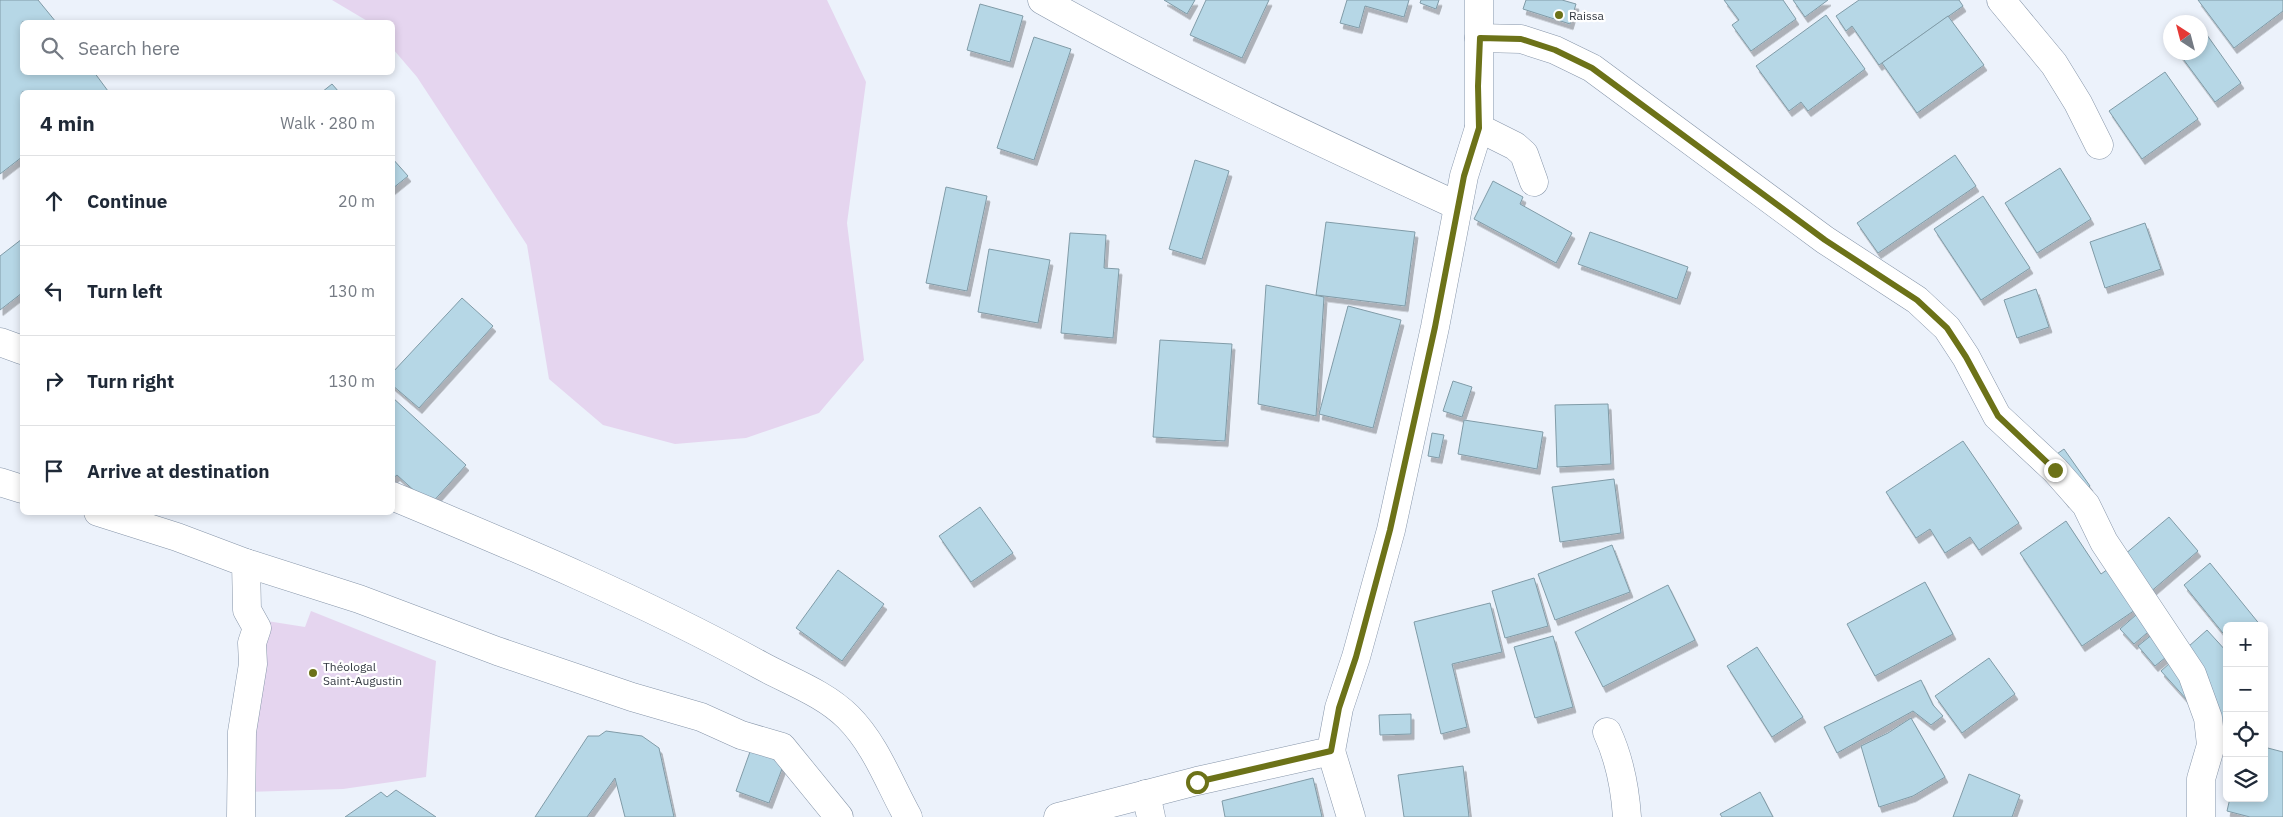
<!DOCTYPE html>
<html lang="en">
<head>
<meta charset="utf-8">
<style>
	:root { --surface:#fff; --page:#f6f6f7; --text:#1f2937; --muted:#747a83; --line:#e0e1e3 }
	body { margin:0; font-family:"IBM Plex Sans",sans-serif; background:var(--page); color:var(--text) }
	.controls { position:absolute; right:15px; bottom:15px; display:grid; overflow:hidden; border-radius:8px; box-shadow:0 2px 8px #0003 }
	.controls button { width:45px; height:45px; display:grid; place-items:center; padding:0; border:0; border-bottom:1px solid var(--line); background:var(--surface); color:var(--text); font:25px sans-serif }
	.compass { position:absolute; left:2163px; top:15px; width:45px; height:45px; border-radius:50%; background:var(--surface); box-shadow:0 2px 8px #0003; rotate:324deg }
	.stop { position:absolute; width:15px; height:15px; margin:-11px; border:4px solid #6c7218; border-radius:50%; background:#fff }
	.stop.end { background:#6c7218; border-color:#fff; box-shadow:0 1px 5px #0008 }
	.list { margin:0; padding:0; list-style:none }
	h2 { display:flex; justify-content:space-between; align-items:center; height:65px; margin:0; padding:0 20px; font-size:21px }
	h2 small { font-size:16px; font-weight:400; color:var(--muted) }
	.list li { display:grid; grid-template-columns:32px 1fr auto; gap:15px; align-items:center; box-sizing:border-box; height:90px; padding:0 20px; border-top:1px solid var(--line) }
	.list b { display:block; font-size:19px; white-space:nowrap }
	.list em { font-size:16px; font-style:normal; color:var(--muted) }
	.icon { flex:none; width:28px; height:28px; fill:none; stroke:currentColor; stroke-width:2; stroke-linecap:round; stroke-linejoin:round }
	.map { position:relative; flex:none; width:2283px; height:817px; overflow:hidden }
	.search { position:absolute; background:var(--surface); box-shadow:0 2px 8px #0003; left:20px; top:20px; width:375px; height:55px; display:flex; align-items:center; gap:12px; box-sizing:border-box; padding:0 18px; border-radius:8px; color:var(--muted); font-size:19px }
	.panel { position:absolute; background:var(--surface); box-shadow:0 2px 8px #0003; left:20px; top:90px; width:375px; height:425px; border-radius:8px }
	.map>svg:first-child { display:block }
</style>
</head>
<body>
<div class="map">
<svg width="2283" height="817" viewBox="0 0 2283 817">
	<defs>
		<filter id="shadow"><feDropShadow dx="3" dy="5.5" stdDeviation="0" flood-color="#0004"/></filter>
	</defs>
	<rect width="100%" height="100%" fill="#ecf2fb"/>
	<g fill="#e5d5ef">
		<polygon points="332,0 827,0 866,82 847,223 864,360 819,413 746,438 675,444 603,425 549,379 527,245 417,77 393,49 392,22 369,22"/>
		<polygon points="311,611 436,661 426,777 343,789 249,792 267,621 305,627"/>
	</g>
	<g fill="#b6d7e6" stroke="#809ba7" filter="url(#shadow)">
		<polygon points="0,0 38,0 56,22 22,22 22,72 94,72 108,91 22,92 22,157 0,174"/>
		<polygon points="1164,0 1195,0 1187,14"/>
		<polygon points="1206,0 1269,0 1242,58 1190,35"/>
		<polygon points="1347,0 1409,0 1404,17 1365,6 1359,28 1340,23"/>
		<polygon points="1421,0 1439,0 1436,9 1420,3"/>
		<polygon points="1526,0 1562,0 1576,4 1570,24 1523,9"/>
		<polygon points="1724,0 1783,0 1796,19 1751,51 1732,25 1739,20"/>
		<polygon points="1793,0 1828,0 1805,17"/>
		<polygon points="1859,0 1959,0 1963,6 1879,65 1852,26 1846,31 1836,16"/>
		<polygon points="2198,0 2283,0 2283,11 2234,48"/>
		<polygon points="980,4 1023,16 1010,62 967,50"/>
		<polygon points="1826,15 1865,69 1808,111 1801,102 1789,111 1756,66"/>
		<polygon points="1948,16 1984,65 1917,113 1882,63"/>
		<polygon points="2202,28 2241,83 2215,102 2178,52 2200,52"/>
		<polygon points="1034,37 1071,49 1034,160 997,148"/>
		<polygon points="2165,72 2198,119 2142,159 2109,111"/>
		<polygon points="332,84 339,92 322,92"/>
		<polygon points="1955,155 1976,186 1878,253 1857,223"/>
		<polygon points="392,158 408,176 392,189"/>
		<polygon points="1195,160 1229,171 1202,259 1169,249"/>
		<polygon points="2060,168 2091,219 2037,253 2005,203"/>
		<polygon points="1493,181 1523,197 1520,204 1572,233 1556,263 1474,219"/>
		<polygon points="946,187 987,196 967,291 926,283"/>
		<polygon points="1983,196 2030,268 1981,300 1934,229"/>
		<polygon points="1326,222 1415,232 1405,306 1316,295"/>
		<polygon points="2145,223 2161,269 2105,288 2090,242"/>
		<polygon points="1590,232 1688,267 1677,299 1578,264"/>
		<polygon points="1070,233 1106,235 1104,268 1119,269 1113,338 1061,333"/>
		<polygon points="22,239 22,293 0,310 0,256"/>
		<polygon points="989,249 1050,260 1038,323 978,312"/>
		<polygon points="1266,285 1324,297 1316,416 1258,404"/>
		<polygon points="2036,289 2049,327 2017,338 2004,300"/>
		<polygon points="462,298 493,326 419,408 392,385 392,373"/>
		<polygon points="1348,306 1401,320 1373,428 1319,414"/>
		<polygon points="1160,340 1232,344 1225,441 1153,437"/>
		<polygon points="1453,381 1472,387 1462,417 1443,411"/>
		<polygon points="392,397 466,465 430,505 397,475 392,479"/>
		<polygon points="1608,404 1611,464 1557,467 1555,405"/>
		<polygon points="1464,420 1543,432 1537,469 1458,454"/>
		<polygon points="1432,433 1444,435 1439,458 1428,456"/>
		<polygon points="1963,441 2019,523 1979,550 1970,537 1945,553 1930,529 1916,538 1886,492"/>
		<polygon points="2064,449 2090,486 2066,502 2041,465"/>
		<polygon points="1614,479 1621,533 1560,542 1552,487"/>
		<polygon points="980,507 1013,553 971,582 939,536"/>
		<polygon points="2169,517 2198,551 2148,594 2118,560"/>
		<polygon points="2066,521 2101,574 2111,567 2138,608 2082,646 2020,553"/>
		<polygon points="1612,545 1630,592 1555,620 1538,574"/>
		<polygon points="2210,563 2261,626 2227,626 2227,638 2184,585"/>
		<polygon points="838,570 884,604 842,661 796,628"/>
		<polygon points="1534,578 1548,626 1505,638 1492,591"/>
		<polygon points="1925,582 1953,634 1875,676 1847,624"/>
		<polygon points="1668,585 1695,640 1603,687 1575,632"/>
		<polygon points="2153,600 2167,616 2134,644 2120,629"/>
		<polygon points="1490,603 1502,652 1452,664 1467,727 1441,734 1414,622"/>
		<polygon points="2164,625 2181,645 2155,666 2138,646"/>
		<polygon points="2207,630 2227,652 2227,719 2214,730 2161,671"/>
		<polygon points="1553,636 1573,707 1535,718 1514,647"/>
		<polygon points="1757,647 1803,717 1772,737 1727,666"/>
		<polygon points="1989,658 2015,694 1962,733 1935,696"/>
		<polygon points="1921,680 1933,705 1943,716 1931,725 1913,711 1837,753 1824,727"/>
		<polygon points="1411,714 1411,734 1380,735 1379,715"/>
		<polygon points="1911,718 1945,777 1913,796 1879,807 1861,746 1888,733"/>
		<polygon points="606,731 642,736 659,748 674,817 625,817 615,778 587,817 535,817 588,736 599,736"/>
		<polygon points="2264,747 2283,752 2283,817 2250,817 2227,811 2230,798 2264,798"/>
		<polygon points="751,749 785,761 769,803 736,791"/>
		<polygon points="1463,766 1469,817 1404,817 1398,775"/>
		<polygon points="1969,774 2020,795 2012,817 1953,817"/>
		<polygon points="1313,778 1322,817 1225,817 1222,801"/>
		<polygon points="396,790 436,817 345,817 381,792 387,797"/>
		<polygon points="1760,792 1773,817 1722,817 1720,814"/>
	</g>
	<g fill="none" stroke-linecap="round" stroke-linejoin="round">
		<defs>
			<g id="minor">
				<path d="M1042,0C1177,76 1318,141 1458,206"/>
				<polyline points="2001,0 2054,64 2078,103 2099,145"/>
				<polyline points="1479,38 1521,39 1555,50 1592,68 1825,240 1917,300 1947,328 1966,357 1997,416 2055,470 2086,505 2104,542 2192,674 2208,718 2211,745 2201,779 2201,817"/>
				<polyline points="1479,128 1515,146 1524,154 1534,182"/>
				<polyline points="0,342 22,350"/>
				<polyline points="0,482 22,489"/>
				<path d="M392,496C517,548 642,600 760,665C789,681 824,693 848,717C876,745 889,783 908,817"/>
				<polyline points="98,512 177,537 246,563 247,610 257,628 252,643 253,664 242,732 241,817"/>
				<polyline points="246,563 359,599 497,651 632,697 701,717 741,735 782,747 839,817"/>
				<path d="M1607,732C1620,760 1625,787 1627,817"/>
				<polyline points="1331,751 1351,817"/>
				<polyline points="1146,794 1151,817"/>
				<polyline points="1058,817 1197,781 1331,751 1339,708 1356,657 1391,530 1435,327 1464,176 1479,128 1479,0"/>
			</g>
		</defs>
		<use href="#minor" stroke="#8695a9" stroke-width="29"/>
		<use href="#minor" stroke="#fff" stroke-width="28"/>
	</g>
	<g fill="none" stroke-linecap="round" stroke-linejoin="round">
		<polyline stroke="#6c7218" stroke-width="6" points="1197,782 1331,751 1339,708 1356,657 1390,530 1435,327 1464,176 1479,128 1478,86 1480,38 1521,39 1555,50 1592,68 1825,240 1917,300 1947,328 1966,357 1998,416 2055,470"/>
	</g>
	<g fill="#6c7218" stroke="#fff" stroke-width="2">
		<circle cx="1559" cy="15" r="5"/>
		<circle cx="313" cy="673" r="5"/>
	</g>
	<g text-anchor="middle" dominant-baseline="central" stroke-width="4.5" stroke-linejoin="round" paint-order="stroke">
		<g font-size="12" fill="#323841" stroke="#fff" text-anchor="start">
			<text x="1569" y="15">Raissa</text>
			<text x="323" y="666">Théologal<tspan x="323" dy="14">Saint-Augustin</tspan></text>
		</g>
	</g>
</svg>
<div class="controls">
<button>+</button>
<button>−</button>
<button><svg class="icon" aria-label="locate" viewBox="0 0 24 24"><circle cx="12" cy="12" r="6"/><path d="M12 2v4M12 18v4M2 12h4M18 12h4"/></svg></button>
<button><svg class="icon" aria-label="layers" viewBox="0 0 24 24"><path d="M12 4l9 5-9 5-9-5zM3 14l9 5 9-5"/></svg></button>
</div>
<svg class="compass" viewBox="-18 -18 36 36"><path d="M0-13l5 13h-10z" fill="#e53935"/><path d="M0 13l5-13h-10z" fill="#747a83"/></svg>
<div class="stop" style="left:1197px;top:782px"></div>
<div class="stop end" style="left:2055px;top:470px"></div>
<div class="search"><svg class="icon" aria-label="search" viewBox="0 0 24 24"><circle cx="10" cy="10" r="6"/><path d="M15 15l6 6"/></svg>Search here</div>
<section class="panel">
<h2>4 min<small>Walk · 280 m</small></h2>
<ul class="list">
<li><svg class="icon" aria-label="ahead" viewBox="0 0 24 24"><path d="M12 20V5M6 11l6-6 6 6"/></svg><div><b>Continue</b></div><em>20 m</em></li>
<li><svg class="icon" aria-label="left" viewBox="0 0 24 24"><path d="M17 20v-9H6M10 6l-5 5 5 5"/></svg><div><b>Turn left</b></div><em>130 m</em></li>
<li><svg class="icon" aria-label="right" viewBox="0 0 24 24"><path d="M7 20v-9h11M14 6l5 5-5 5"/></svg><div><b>Turn right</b></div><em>130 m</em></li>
<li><svg class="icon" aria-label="arrive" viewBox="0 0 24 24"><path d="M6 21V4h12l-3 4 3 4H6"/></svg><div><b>Arrive at destination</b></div></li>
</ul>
</section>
</div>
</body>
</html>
